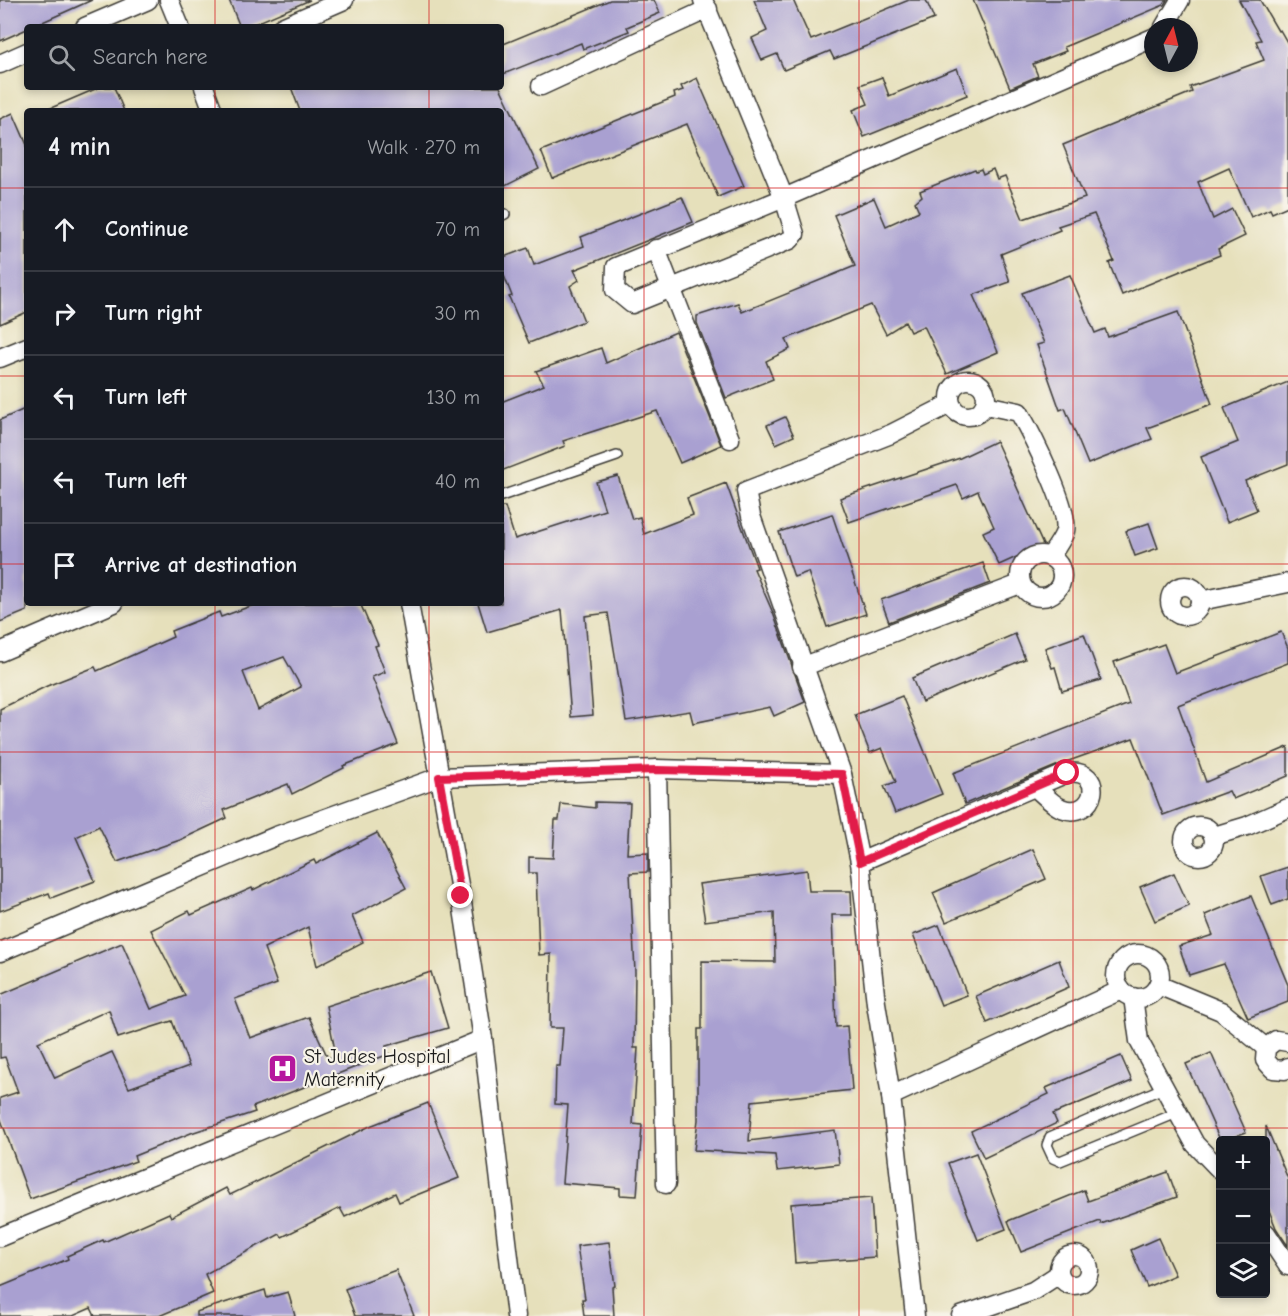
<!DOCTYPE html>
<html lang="en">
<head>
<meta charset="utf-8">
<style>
	:root { --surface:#171b24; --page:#242831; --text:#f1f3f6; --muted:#9ea1a6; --line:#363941 }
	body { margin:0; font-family:"Comic Neue",sans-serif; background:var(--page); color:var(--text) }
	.controls { position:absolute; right:18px; bottom:18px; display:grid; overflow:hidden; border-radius:6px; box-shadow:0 3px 9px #0003 }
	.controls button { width:54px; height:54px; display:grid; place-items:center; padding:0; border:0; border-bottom:2px solid var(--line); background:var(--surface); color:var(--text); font:30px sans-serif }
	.compass { position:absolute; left:1144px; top:18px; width:54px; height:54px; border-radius:50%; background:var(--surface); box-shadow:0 3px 9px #0003; rotate:7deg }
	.stop { position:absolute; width:18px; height:18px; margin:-14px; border:4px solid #e11d48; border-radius:50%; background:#fff }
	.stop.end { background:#e11d48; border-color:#fff; box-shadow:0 2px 6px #0008 }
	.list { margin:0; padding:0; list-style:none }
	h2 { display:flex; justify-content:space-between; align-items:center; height:78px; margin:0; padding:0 24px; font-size:26px }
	h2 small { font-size:20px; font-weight:400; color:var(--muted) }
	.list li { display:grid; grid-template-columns:39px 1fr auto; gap:18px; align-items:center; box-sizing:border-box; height:84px; padding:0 24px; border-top:2px solid var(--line) }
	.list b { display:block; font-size:22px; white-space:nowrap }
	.list em { font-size:20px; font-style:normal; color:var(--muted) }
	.icon { flex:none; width:33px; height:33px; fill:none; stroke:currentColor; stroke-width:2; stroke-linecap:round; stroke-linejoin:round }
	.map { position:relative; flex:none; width:1288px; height:1316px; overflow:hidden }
	.search { position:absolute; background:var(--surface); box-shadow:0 3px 9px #0003; left:24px; top:24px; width:480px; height:66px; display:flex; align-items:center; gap:15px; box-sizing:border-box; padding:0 21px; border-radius:6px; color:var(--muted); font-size:22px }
	.panel { position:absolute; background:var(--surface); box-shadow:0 3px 9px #0003; left:24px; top:108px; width:480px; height:498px; border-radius:6px }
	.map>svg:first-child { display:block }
</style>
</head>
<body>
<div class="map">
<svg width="1288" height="1316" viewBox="0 0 1288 1316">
	<rect width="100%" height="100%" fill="#f7f3e8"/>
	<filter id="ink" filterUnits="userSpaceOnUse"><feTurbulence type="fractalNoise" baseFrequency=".0167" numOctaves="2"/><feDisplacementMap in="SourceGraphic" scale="12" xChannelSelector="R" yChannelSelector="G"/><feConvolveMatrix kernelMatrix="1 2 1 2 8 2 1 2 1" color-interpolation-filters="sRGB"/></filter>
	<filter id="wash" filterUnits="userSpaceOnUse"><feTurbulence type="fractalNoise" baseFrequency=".008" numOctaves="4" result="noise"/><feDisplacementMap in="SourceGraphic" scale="24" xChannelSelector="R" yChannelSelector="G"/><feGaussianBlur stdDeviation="1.35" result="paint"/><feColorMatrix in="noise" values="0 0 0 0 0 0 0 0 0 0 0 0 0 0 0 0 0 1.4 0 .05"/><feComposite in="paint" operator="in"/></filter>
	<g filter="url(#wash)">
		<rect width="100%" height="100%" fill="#e6e0bb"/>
		<g id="blocks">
			<g fill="#a9a0d1" fill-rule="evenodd">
				<polygon points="0,0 92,0 0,41"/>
				<polygon points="229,0 310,0 247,27 240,27"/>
				<polygon points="610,0 654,0 660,13 627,27 629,31 583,49 581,43 501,75 501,45"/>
				<polygon points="754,0 793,0 811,40 909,0 926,0 934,19 834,59 830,51 784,70 777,54 762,60 752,38 767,31"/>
				<polygon points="973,0 1167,0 1164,5 1064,47 1066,51 1033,64 1038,76 1010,88"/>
				<polygon points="1239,0 1260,0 1278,31 1280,30 1288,44 1288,206 1272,213 1270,209 1251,217 1229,168 1198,182 1213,219 1232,209 1245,236 1218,249 1220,255 1122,295 1109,263 1114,261 1094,214 1058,226 1060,230 1001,254 1010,282 973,295 998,352 947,374 924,326 910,332 905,322 886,334 871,305 786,339 790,349 766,361 773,379 726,398 697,323 697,316 738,303 742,312 855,266 834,215 874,198 886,226 919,211 915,202 922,196 920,191 975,169 976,171 981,169 983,174 993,169 997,179 1005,176 1023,219 1085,198 1063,145 1192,92 1190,87 1264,60 1256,41 1261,40"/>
				<polygon points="957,68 967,95 864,137 853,110 868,104 860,85 882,77 889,96"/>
				<polygon points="697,78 744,186 718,197 687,124 552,178 541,151 675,97 674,93 683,90 681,86"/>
				<polygon points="100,87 114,87 124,111 44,111"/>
				<polygon points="291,87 500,87 539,169 501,188 501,111 300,111"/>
				<polygon points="13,113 27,145 27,312 0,324 0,119"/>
				<polygon points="682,197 693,222 574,270 579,280 570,286 584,321 529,343 509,297 512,296 501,268 501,258 528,248 534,265 584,246 581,237"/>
				<polygon points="1070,275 1095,333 1105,329 1108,337 1178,312 1212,404 1147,428 1152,439 1088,464 1065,408 1060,410 1037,345 1044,343 1022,293"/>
				<polygon points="676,332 721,445 680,463 657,411 563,441 565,446 501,471 501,402 544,385 536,371 601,348 606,363"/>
				<polygon points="1288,382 1288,464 1245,481 1257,510 1227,522 1201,457 1238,442 1224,408"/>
				<polygon points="27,408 27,611 0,622 0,420"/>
				<polygon points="785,417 794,436 776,444 767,425"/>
				<polygon points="996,441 1043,545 999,565 983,532 994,527 978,491 963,498 957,485 849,522 840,498 960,458"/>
				<polygon points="618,476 632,519 640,517 644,534 693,515 687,498 726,483 757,568 754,569 773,613 805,702 774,716 770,707 693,723 690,711 626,721 608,613 585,616 593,715 571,717 562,610 487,632 478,603 501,603 501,507 505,507 515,539 605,510 596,482"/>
				<polygon points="832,514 866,614 827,627 808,572 794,577 779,532"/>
				<polygon points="1149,523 1158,548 1135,556 1126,531"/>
				<polygon points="983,563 990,583 889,622 881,600"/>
				<path d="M259,603H360L378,645L375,646L385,672L372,677L398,744L343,766L344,768L292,794L288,784L224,810L227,818L180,840L117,862L99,826L76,837L95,881L51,898L49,893L0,911V709L47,686L95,667L97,671L173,637L171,631L219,612L221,617ZM284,657L301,687L258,710L243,672Z"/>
				<polygon points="1281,632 1288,648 1288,663 1178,705 1206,782 1288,747 1288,776 1233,799 1229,791 1163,815 1133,738 1063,763 965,804 953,773 1129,704 1114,662 1164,644 1175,673"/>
				<polygon points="1015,634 1025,659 922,702 912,678"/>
				<polygon points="1084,634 1101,680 1062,691 1055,667 1052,668 1045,648"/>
				<polygon points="902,696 942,794 895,813 884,786 896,782 882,748 870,753 855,715"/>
				<polygon points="595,802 630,803 627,854 648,853 648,872 630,873 635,972 634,1048 638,1048 633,1124 642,1125 637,1196 620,1195 620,1188 562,1183 568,1105 555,1104 556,1066 560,1066 563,1028 550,1028 551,954 539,955 536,873 529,873 529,857 553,858 555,820 559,820 561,804 595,808"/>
				<path d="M377,833L406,888L352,916L363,942L317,966L308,927L264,948L277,984L235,999L250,1038L309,1017L328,1058L336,1055L326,1006L431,972L448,1028L386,1046L389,1054L253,1107L255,1112L191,1133L134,1156L136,1161L30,1199L0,1117V1098L18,1092L5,1057L0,1058V995L122,943L151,1009L185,996L151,930L189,911L191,915L252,888L253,890L314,860L316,864ZM109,1010L118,1038L172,1021L189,1066L129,1088L112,1052L55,1078L38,1042Z"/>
				<polygon points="1033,849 1046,879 946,922 933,893"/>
				<polygon points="1288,867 1288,899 1272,905 1261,876"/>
				<polygon points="807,870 809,891 851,891 852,915 832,915 836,1027 847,1026 852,1090 752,1101 749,1141 835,1130 839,1164 777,1171 775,1155 694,1150 698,1120 698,1029 702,1029 702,961 775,962 774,912 705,921 699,884"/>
				<polygon points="1174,873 1189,906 1155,921 1140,887"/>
				<polygon points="1251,896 1288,985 1288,1002 1248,1018 1224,964 1189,975 1179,946 1213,935 1205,915"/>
				<polygon points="939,925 967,995 941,1005 913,935"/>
				<polygon points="1059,960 1069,987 987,1023 976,996"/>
				<polygon points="1211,1053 1246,1132 1221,1142 1186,1064"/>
				<polygon points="1121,1056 1132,1081 1053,1114 1057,1123 984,1158 971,1131 1049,1094 1046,1088"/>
				<polygon points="428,1103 459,1178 399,1202 395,1193 345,1217 340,1208 282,1237 280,1234 205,1274 213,1293 159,1316 95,1316 91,1308 73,1316 0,1316 0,1287 68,1259 67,1256 103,1240 104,1242 169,1213 171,1217 226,1188 230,1195 370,1126"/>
				<polygon points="1266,1126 1288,1179 1288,1246 1276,1228 1266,1203"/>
				<polygon points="976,1153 1006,1229 978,1240 948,1163"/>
				<polygon points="1168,1172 1177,1197 1101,1224 1100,1221 1021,1252 1008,1221 1084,1190 1088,1201"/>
				<polygon points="871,1198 875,1257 795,1263 791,1204"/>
				<polygon points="1158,1238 1175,1275 1147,1287 1131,1250"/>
				<polygon points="609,1242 615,1286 612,1287 614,1316 584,1316 582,1299 585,1299 577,1246"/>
				<polygon points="396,1270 414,1316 355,1316 345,1289"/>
				<polygon points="265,1290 267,1298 288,1292 295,1316 196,1316 196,1312"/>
			</g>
		</g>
	</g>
	<g filter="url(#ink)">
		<use href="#blocks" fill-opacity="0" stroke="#3a3934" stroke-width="1.5"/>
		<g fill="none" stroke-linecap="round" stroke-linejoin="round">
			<defs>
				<g id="lane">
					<polyline points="501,216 505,214"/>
					<polyline points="501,496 617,456"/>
					<polyline points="1163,1088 1050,1137 1047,1145 1053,1158 1060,1161 1177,1113"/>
				</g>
				<g id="street">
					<polyline points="169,0 180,27"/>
					<polyline points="703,0 784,198 795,234 790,240 632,304 615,290 616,267 784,198 1153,38"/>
					<polyline points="85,27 148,0"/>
					<polyline points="282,27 344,0"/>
					<polyline points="1164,27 1180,0"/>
					<polyline points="0,64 27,52"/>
					<polyline points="541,86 708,9"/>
					<polyline points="204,87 213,111"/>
					<polyline points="656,249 730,439"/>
					<polyline points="0,358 27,347"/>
					<circle cx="968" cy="398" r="18"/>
					<path d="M985,405L1019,412C1031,433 1070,509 1065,531C1063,539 1055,548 1051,556"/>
					<circle cx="1041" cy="576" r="21"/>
					<circle cx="1185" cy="601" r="15"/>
					<polyline points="1200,601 1288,583"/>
					<polyline points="409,603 461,896 483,1039 516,1316"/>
					<polyline points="0,652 114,603"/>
					<polyline points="802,667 1020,584"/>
					<polyline points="657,769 666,1184"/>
					<circle cx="1199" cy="841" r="15"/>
					<polyline points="1214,836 1247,826 1288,808"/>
					<path d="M860,862L1067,773C1107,767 1096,822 1061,808C1052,804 1043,794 1035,787"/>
					<polyline points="0,952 276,836 439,777 657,769 842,774"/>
					<circle cx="1138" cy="976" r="22"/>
					<polyline points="1158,985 1221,1011 1266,1048"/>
					<polyline points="1133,997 1139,1041 1195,1144 1220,1170"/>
					<polyline points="1288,1042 1276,1040 1266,1048 1265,1060 1273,1069 1285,1070 1288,1067"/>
					<polyline points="891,1096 1121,990"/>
					<polyline points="1266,1233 1288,1266"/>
					<polyline points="0,1237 483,1039"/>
					<circle cx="1074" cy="1270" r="15"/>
					<polyline points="915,1316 891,1096 876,1003 860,862 842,774 751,516 746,491 891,434 950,404"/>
					<polyline points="961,1316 1033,1291 1059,1274"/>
				</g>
			</defs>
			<use href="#lane" stroke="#3a3934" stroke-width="12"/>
			<use href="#street" stroke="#3a3934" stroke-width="21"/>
			<use href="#lane" stroke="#fff" stroke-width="9"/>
			<use href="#street" stroke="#fff" stroke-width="18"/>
		</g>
	</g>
	<g fill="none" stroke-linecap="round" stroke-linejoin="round" filter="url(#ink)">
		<polyline stroke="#e11d48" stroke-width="8" points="461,896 439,777 657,770 842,774 860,862 1067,773"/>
	</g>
	<path fill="none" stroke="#d62828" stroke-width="1.5" stroke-opacity="0.55" d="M215,0V27M429,0V27M644,0V1316M859,0V1316M1073,0V1316M215,87V111M429,87V111M0,188H27M501,188H1288M0,376H27M501,376H1288M0,564H27M501,564H1288M215,603V1316M429,603V1316M0,752H1288M0,940H1288M0,1128H1288"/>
	<defs>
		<symbol id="hospital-square" viewBox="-11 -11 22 22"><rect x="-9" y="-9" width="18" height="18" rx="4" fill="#b5179e" stroke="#f7f3e8"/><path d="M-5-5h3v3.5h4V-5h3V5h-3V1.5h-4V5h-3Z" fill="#fff"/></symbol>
	</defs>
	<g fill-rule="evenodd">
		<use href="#hospital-square" x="266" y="1052" width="33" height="33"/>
	</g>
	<g text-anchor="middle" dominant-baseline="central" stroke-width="4.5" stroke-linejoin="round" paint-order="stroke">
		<g font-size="20" fill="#1c1c1c" stroke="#f7f3e8" text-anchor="start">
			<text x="304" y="1056">St Judes Hospital<tspan x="304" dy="23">Maternity</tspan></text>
		</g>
	</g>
</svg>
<div class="controls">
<button>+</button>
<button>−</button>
<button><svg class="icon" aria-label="layers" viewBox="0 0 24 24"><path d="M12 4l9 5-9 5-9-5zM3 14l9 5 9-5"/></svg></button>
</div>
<svg class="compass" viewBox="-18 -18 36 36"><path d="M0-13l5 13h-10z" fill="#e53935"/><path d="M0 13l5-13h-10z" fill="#9ea1a6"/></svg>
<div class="stop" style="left:1067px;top:773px"></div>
<div class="stop end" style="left:461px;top:896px"></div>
<div class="search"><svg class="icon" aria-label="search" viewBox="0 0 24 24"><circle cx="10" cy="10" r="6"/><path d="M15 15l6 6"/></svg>Search here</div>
<section class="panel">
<h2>4 min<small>Walk · 270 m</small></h2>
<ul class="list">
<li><svg class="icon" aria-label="ahead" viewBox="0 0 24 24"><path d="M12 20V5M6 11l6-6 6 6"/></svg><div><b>Continue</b></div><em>70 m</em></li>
<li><svg class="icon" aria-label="right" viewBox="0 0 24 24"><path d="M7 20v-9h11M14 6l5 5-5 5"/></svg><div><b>Turn right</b></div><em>30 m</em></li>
<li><svg class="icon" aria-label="left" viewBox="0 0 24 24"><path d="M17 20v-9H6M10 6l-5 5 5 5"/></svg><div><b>Turn left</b></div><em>130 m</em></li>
<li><svg class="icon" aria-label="left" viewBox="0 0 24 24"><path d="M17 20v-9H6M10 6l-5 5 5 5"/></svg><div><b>Turn left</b></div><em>40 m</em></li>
<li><svg class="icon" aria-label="arrive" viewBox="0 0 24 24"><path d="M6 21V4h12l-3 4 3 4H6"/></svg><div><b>Arrive at destination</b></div></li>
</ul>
</section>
</div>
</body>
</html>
